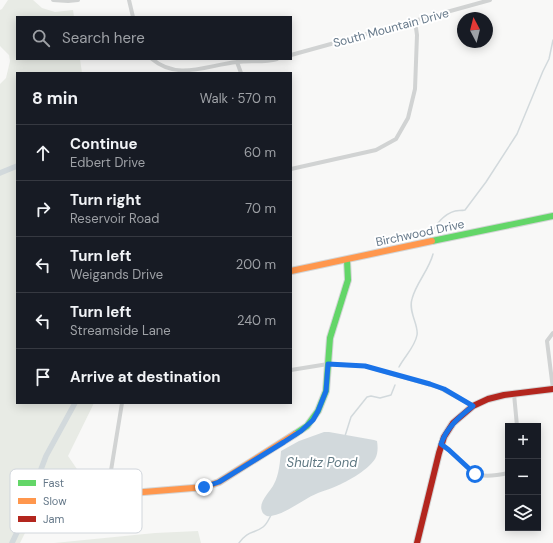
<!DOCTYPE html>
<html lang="en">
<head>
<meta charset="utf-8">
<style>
	:root { --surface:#171b24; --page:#242831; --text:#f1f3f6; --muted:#9ea1a6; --line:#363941 }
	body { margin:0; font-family:"DM Sans",sans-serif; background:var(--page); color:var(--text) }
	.controls { position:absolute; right:12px; bottom:12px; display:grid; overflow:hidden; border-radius:0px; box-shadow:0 2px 10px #0003 }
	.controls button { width:36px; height:36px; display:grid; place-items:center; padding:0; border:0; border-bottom:1px solid var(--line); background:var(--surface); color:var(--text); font:20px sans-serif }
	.compass { position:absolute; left:457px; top:12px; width:36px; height:36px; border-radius:50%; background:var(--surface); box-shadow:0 2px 10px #0003; rotate:353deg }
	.stop { position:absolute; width:12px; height:12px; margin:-9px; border:3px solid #1a73e8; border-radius:50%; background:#fff }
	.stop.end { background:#1a73e8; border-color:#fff; box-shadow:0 1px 4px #0008 }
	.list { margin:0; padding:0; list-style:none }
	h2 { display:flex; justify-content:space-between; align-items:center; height:52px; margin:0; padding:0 16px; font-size:17px }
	h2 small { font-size:13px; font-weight:400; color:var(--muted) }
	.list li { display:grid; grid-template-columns:26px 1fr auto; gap:12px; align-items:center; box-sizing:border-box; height:56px; padding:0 16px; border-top:1px solid var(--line) }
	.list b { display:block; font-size:15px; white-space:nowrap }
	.list p { margin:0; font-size:13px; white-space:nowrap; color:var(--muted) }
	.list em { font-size:13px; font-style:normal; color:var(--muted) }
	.icon { flex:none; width:22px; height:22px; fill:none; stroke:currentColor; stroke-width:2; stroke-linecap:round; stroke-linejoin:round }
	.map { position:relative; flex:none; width:553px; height:543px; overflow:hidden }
	.search { position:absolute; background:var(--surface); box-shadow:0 2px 10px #0003; left:16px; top:16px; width:276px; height:44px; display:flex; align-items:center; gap:10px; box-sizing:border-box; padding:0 14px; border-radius:0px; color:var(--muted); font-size:15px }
	.panel { position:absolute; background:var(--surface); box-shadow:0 2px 10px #0003; left:16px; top:72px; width:276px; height:332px; border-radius:0px }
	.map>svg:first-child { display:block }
</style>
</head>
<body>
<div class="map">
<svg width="553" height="543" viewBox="0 0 553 543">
	<rect width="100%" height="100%" fill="#f8f8f7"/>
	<g fill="#e8ebe5">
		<path d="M8,0H33L42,8L55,12L73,10L74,17H17V59H80L82,73H17V403H94L68,456L92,491C82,486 72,490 70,502L42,499L20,543H0V84L6,78L10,61L9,55L0,46V10L2,9Z"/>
		<polygon points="198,531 201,543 54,543 155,533"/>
	</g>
	<path fill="#d2d9dc" d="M324,432H329L374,440L377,441C378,447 378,454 375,459C367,471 345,483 332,488C328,490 322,491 318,493C303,499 288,513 271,516C268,517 263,515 262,511C258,502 270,492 274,484C279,475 280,462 281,451L299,441Z"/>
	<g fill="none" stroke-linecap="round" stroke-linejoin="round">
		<g stroke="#d2d9dc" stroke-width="1.5">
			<path d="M431,234C435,225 444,214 455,211C458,210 461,211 465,210L486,182L517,134L543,71L549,59L553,40"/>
			<path d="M399,367C404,357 415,347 417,335C419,325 408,312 412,299C416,283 429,270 433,254"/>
			<polyline points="345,436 351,417 367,397 371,396 380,398 391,395 395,385"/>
			<path d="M239,543C248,530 254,534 263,527C267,524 269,519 271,515"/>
		</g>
		<g stroke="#d2d9dc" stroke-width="5.5">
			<polyline points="0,173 17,166"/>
			<polyline points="12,543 19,528 46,456 75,403"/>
		</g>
		<defs>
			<g id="fast">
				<polyline points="432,241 553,216"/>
				<polyline points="295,434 307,426 318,411 326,391 330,338 348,280 347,260"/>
			</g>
			<g id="slow">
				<polyline points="291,271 432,241"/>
				<polyline points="84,501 107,495 205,487 219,482 295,434"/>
			</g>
			<polyline id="jam" points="417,543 439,453 444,437 453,423 473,406 488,399 504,395 553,389"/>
		</defs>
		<use href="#fast" stroke="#d3d5d6" stroke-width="8"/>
		<use href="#slow" stroke="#d3d5d6" stroke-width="8"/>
		<use href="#jam" stroke="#d3d5d6" stroke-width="8"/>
		<g stroke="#d1d3d3" stroke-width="4">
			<polyline points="53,0 68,1 78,0"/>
			<polyline points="129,0 133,17"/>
			<polyline points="291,55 490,0"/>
			<path d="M152,59C178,81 207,65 237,62C250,60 264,63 277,59"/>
			<polyline points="237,62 241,73"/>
			<polyline points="291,169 376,150 396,139 408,118 415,89 417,35 415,21"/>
			<polyline points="291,370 328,364 365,366 438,387 473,406"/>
			<polyline points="553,389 547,341 553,333"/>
			<polyline points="514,394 517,426"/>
			<path d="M441,444C453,451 468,473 480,475C489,477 499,475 508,473"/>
			<polyline points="107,495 122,403"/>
		</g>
		<use href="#fast" stroke="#63d668" stroke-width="6"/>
		<use href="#slow" stroke="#ff974d" stroke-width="6"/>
		<use href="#jam" stroke="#b3261e" stroke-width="6"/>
	</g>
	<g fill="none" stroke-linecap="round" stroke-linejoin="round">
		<path stroke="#1a73e8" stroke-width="5" d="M204,487L219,482L284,442L301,431L313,420L318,411L326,391L328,364L365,366L430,384L444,389L473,406C459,417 447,427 441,444L449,450L475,474"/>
	</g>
	<g text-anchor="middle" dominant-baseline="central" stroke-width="4" stroke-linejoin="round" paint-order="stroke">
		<g font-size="12" fill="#657889" stroke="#fff">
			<text transform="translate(391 28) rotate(-15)">South Mountain Drive</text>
			<text transform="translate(420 233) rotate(-12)">Birchwood Drive</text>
		</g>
		<g font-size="13" font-style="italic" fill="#617a84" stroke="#fff">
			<text x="322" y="462">Shultz Pond</text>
		</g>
	</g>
	<rect x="10" y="469" width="132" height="64" rx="6" fill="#fff" stroke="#d1d6dc" stroke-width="1"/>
	<rect x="18" y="480" width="18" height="6" fill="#63d668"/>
	<rect x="18" y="498" width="18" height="6" fill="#ff974d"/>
	<rect x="18" y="516" width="18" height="6" fill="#b3261e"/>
	<g font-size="11" fill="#657889">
		<text x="43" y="487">Fast</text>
		<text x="43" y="505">Slow</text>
		<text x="43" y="523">Jam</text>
	</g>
</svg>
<div class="controls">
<button>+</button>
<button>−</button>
<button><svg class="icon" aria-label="layers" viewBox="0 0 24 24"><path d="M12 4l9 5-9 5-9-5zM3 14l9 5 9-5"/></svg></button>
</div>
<svg class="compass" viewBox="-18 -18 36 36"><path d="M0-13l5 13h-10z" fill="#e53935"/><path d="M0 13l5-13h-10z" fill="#9ea1a6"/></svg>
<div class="stop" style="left:475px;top:474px"></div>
<div class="stop end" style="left:204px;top:487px"></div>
<div class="search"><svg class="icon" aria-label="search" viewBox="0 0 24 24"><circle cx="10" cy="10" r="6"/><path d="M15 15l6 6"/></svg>Search here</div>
<section class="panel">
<h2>8 min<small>Walk · 570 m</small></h2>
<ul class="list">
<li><svg class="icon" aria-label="ahead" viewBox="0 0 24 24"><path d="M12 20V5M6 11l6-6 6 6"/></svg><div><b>Continue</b><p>Edbert Drive</p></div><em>60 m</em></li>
<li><svg class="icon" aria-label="right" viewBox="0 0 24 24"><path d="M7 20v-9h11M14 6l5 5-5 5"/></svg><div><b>Turn right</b><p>Reservoir Road</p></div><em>70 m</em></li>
<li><svg class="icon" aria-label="left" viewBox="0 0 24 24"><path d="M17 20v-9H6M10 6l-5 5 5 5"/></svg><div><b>Turn left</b><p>Weigands Drive</p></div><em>200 m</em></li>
<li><svg class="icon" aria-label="left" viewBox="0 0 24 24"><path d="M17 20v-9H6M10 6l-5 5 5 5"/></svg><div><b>Turn left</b><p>Streamside Lane</p></div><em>240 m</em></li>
<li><svg class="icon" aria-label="arrive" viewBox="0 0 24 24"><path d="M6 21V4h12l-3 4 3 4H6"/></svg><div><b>Arrive at destination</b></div></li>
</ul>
</section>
</div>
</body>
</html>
